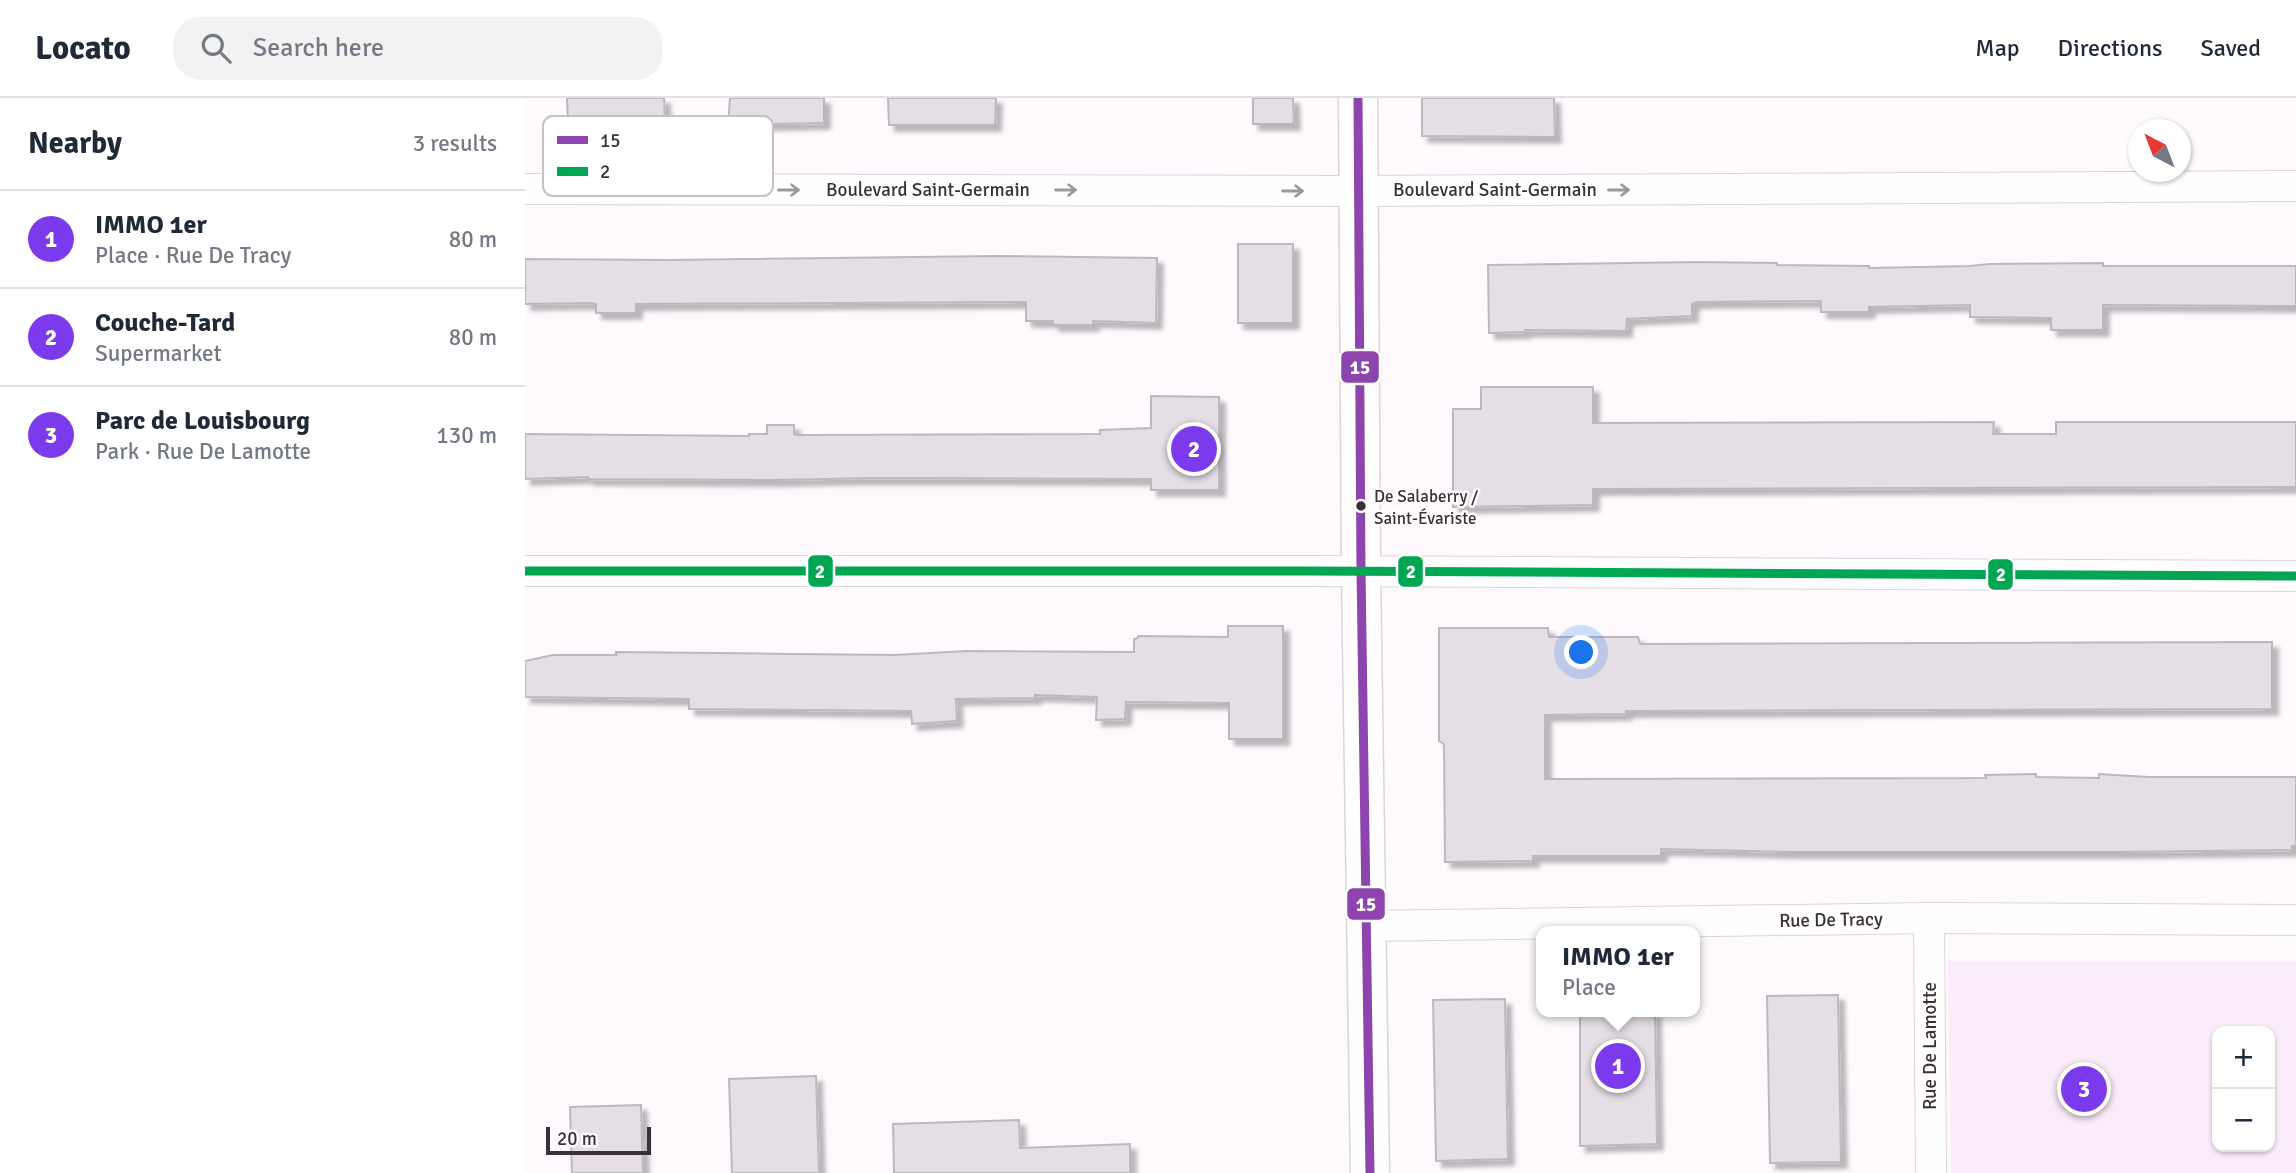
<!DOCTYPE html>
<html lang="en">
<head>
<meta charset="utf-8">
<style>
	:root { --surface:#fff; --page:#f2f2f3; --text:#1f2937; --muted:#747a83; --line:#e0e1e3; --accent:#7c3aed }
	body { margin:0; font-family:Signika,sans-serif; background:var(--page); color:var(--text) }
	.controls { position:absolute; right:21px; bottom:21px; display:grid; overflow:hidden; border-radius:14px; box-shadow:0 2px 5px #0004 }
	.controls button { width:63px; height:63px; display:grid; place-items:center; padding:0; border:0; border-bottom:2px solid var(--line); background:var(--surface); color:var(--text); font:35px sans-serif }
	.compass { position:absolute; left:1603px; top:21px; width:63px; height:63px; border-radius:50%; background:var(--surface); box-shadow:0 2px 5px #0004; rotate:318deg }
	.scale { position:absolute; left:21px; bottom:18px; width:105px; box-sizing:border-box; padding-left:7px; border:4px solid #3b303a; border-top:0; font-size:19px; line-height:24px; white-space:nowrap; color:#3b303a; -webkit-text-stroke:5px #fff; paint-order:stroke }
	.you { position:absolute; left:1057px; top:555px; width:24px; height:24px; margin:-18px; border:5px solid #fff; border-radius:50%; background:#1a73e8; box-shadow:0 0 0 10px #1a73e833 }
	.badge { display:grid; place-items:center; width:46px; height:46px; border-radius:50%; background:var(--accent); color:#fff; font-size:23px; font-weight:700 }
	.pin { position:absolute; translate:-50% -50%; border:4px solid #fff; box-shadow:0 2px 7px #0006 }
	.popup { position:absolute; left:1011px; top:828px; width:164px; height:91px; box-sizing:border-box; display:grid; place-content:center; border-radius:14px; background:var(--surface); filter:drop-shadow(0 2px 5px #0005); font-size:23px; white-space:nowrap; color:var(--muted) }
	.popup b { font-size:26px; color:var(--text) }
	.popup::after { content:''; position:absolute; left:50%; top:100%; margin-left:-14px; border:14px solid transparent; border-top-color:var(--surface) }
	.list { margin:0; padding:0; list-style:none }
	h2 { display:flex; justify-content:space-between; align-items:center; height:91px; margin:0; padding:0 28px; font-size:30px }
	h2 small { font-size:23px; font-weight:400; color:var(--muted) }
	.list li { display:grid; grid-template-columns:46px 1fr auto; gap:21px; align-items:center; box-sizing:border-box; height:98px; padding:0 28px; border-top:2px solid var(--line) }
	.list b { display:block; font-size:26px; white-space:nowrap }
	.list p { margin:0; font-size:23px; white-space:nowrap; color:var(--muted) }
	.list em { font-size:23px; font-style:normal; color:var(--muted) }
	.icon { flex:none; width:38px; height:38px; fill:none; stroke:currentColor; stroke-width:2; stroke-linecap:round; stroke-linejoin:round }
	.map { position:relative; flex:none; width:1771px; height:1075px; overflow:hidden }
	header { display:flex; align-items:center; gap:42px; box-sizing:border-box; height:98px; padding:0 35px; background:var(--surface); border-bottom:2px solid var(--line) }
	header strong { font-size:33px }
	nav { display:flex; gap:38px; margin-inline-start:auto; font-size:24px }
	.search { width:490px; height:63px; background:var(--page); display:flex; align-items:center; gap:18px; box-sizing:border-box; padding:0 24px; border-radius:28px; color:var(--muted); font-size:26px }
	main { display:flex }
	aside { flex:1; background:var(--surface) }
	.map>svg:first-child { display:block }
</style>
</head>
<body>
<header>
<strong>Locato</strong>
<div class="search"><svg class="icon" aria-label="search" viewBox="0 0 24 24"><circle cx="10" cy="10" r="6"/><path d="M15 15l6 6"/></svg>Search here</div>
<nav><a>Map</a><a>Directions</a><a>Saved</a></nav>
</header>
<main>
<aside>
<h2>Nearby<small>3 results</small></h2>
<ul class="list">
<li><span class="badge">1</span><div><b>IMMO 1er</b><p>Place · Rue De Tracy</p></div><em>80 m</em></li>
<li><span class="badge">2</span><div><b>Couche-Tard</b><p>Supermarket</p></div><em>80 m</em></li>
<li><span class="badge">3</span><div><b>Parc de Louisbourg</b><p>Park · Rue De Lamotte</p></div><em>130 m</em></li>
</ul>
</aside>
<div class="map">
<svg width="1771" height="1075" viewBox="0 0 1771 1075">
	<defs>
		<filter id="shadow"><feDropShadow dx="6" dy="6" stdDeviation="2" flood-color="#0004"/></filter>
	</defs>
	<rect width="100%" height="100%" fill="#fdf9fd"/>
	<path fill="#fbecfa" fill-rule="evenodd" d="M1423,863H1771V1075H1426ZM1692,933H1745V1049H1692Z"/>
	<g fill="#e5dee5" stroke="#beb8be" stroke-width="2" filter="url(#shadow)">
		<polygon points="42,0 139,0 140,24 43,27"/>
		<polygon points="205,0 299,0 299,25 203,27"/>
		<polygon points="363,0 471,0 470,27 364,27"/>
		<polygon points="728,0 768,0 769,26 728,26"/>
		<polygon points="897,0 1029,0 1030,39 897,38"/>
		<rect x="713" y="146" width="55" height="79"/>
		<polygon points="473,158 632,160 631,225 568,223 568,227 528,227 528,223 501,223 501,204 111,206 111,215 71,215 71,206 64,205 0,206 0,161 145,162"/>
		<polygon points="1171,164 1252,165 1252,167 1344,168 1344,170 1445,168 1465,166 1578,165 1578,168 1771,168 1771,208 1578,207 1578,232 1526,232 1526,220 1445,219 1445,207 1344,209 1344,214 1296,214 1296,203 1172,204 1167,206 1167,218 1102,221 1101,233 1000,232 1000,234 964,235 963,167"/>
		<polygon points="956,289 1068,289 1068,325 1469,324 1468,336 1531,336 1531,324 1771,324 1771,389 1068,391 1068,407 928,409 928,311 956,311"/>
		<polygon points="626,298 694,299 694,392 626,392 626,381 351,380 249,382 63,381 63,379 0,381 0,336 224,338 224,336 242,336 242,327 269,327 269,336 272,337 575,336 575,332 626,330"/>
		<polygon points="703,528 758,528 758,641 704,641 704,605 601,604 600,621 571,622 572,599 510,597 510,600 431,601 432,623 387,626 386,613 164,611 164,601 0,599 0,563 28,557 91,557 91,554 369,557 442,553 609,554 609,541 613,540 613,538 703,539"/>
		<polygon points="914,530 1023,530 1024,539 1113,539 1115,546 1747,544 1747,611 1101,613 1101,616 1020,617 1020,681 1461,680 1460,677 1511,676 1511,679 1574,680 1574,676 1624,679 1771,679 1771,748 1767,748 1767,752 1593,754 1264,754 1136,751 1136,758 1008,758 1008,763 920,764 919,646 914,643"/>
		<polygon points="1313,897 1316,1064 1245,1065 1242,898"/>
		<polygon points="980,901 983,1061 911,1063 908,902"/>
		<polygon points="1055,914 1130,914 1132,1046 1055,1048"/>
		<polygon points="291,978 294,1075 207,1075 204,981"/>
		<polygon points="116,1007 118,1075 47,1075 45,1009"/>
		<polygon points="494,1022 495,1050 605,1046 605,1075 369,1075 368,1026"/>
	</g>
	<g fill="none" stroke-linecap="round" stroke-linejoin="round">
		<defs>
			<g id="minor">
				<polyline points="0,91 833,93 1771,88"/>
				<polyline points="0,473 780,473 1771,478"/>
				<polyline points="1404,820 1406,1075"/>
				<polyline points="840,828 1404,820 1771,822"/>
			</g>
			<polyline id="secondary" points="833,0 836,473 845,1075"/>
		</defs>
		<use href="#minor" stroke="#dbd4db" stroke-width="32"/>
		<use href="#secondary" stroke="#dbd4db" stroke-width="41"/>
		<use href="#minor" stroke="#fffeff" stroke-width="30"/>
		<use href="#secondary" stroke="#fffeff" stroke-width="38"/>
		<defs>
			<polyline id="bus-1" points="833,0 836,473 845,1075"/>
			<polyline id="bus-2" points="0,473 780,473 1771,478"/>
		</defs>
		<use href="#bus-1" stroke="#fff" stroke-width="14"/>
		<use href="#bus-2" stroke="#fff" stroke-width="14"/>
		<use href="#bus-1" stroke="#8e44ad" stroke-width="9"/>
		<use href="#bus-2" stroke="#00a651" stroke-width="9"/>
	</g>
	<defs><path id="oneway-shaft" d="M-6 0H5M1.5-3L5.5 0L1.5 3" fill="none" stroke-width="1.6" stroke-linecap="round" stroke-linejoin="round" transform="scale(1.75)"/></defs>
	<g stroke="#9d979c">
		<use href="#oneway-shaft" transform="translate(264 92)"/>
		<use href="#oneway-shaft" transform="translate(541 92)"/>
		<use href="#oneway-shaft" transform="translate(1094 92)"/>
		<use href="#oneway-shaft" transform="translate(768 93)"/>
	</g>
	<circle fill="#3b303a" stroke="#fff" stroke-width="2.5" cx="836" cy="408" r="6"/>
	<g text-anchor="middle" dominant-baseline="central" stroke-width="5" stroke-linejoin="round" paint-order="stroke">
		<g font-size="17" fill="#3b303a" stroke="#fff" text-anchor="start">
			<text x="849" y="398">De Salaberry /<tspan x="849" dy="22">Saint-Évariste</tspan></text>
		</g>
		<g font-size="19" fill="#3b303a" stroke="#fff">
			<text x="403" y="92">Boulevard Saint-Germain</text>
			<text x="970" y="92">Boulevard Saint-Germain</text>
			<text transform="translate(1306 822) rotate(-1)">Rue De Tracy</text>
			<text transform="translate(1405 948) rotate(-90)">Rue De Lamotte</text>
		</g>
	</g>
	<rect x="18" y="18" width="230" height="80" rx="10" fill="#fff" stroke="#c4c1c4" stroke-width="2"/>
	<rect x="32" y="38" width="31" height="8" fill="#8e44ad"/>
	<rect x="32" y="69" width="31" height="9" fill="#00a651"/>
	<g font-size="19" fill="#3b303a">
		<text x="75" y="49">15</text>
		<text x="75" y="80">2</text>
	</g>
	<g stroke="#fff" stroke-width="2.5">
		<rect x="815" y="252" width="40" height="34" rx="7" fill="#8e44ad"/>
		<rect x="282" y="456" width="27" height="34" rx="7" fill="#00a651"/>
		<rect x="872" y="457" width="27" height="33" rx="7" fill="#00a651"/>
		<rect x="1462" y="460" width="27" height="33" rx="7" fill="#00a651"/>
		<rect x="821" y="789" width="40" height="34" rx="7" fill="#8e44ad"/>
	</g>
	<g font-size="19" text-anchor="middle" font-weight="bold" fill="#fff">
		<text x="835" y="276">15</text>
		<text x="295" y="480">2</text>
		<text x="886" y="480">2</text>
		<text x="1476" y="483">2</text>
		<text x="841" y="813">15</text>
	</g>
</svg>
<div class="controls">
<button>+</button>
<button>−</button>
</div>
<svg class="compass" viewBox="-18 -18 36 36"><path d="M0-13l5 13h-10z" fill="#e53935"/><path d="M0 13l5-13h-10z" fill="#747a83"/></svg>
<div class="scale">20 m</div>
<div class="you"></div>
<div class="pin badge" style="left:1093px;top:968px">1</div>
<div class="popup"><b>IMMO 1er</b>Place</div>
<div class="pin badge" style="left:669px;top:351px">2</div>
<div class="pin badge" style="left:1559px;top:991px">3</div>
</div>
</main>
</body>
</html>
